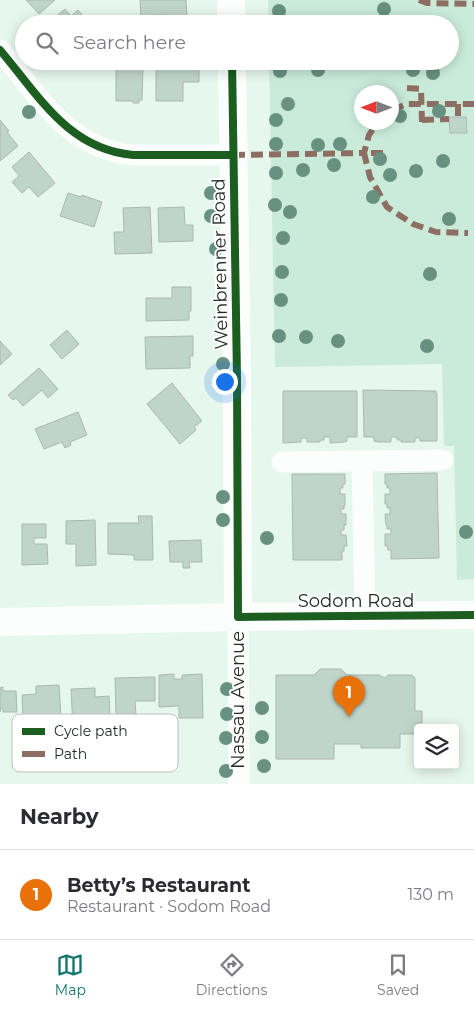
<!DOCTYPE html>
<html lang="en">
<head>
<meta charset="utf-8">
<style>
	:root { --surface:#fff; --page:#f2f2f3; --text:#2b2b33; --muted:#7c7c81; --line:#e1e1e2; --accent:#0f766e }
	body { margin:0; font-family:Montserrat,sans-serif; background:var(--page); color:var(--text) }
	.controls { position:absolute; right:15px; bottom:15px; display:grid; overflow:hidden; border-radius:5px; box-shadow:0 2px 12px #0003 }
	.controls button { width:45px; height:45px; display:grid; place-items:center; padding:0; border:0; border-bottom:1px solid var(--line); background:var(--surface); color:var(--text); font:25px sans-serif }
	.compass { position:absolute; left:354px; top:85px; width:45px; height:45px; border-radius:50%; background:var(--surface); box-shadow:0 2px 12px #0003; rotate:270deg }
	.you { position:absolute; left:224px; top:381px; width:18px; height:18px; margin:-12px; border:4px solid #fff; border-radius:50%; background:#1a73e8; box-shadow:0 0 0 8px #1a73e833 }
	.badge { display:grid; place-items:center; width:32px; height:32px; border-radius:50%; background:var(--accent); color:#fff; font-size:16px; font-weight:700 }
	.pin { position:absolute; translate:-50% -41px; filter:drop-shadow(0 1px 2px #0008) }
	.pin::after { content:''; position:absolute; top:26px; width:18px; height:15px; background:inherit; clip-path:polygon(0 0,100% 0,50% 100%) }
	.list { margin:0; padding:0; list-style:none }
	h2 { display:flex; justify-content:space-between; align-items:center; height:65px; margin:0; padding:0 20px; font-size:21px }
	h2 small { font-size:16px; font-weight:400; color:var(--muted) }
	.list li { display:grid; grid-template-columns:32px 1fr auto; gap:15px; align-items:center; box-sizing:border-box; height:90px; padding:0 20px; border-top:1px solid var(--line) }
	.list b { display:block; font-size:19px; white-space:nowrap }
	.list p { margin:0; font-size:16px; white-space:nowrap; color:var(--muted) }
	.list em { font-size:16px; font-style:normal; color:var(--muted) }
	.icon { flex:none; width:28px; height:28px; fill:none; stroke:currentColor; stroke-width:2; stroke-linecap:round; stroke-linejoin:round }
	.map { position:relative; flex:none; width:474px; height:784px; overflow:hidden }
	.search { position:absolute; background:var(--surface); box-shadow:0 2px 12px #0003; left:15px; right:15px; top:15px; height:55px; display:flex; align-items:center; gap:12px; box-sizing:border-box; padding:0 18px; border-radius:28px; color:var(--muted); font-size:19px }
	.sheet { height:155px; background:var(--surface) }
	nav { display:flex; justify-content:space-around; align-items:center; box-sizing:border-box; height:70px; border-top:1px solid var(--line); background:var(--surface); font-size:14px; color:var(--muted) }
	nav a { display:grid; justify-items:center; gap:2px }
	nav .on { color:var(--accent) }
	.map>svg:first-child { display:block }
</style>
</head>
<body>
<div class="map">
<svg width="474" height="784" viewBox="0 0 474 784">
	<rect width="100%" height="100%" fill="#e6f7ee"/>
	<path fill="#caebda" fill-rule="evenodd" d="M268,0H474V579L457,580L454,446H444L442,364L275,367L269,61H450V24H269ZM362,92H392V122H362Z"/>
	<g fill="#c0d5ca" stroke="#abb8b1">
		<polygon points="26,0 55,0 39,14"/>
		<polygon points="140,0 186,0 187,16 184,16 184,24 164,24 164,15 141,16"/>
		<polygon points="65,9 71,16 78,10 87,21 83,24 47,24"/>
		<polygon points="156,64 199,64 199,82 183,82 183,101 156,101"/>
		<polygon points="116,65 143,66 142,100 139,100 139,103 133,103 133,101 116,101"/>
		<polygon points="449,117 466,117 467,133 450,133"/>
		<polygon points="0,120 9,131 7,132 18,146 0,161"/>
		<polygon points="29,152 55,183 38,197 29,187 22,193 12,182 19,176 12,167"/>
		<polygon points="68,193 81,197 82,195 102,202 94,227 60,216"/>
		<polygon points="150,207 152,253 115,254 114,232 124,232 123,208"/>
		<polygon points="184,207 185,225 193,225 193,241 159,242 158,208"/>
		<polygon points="172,287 191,287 191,311 189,311 189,320 146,321 146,298 172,298"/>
		<polygon points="67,330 79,344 62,359 50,345"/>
		<polygon points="193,336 193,356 190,356 190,368 146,369 145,337"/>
		<polygon points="0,341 12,354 0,365"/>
		<polygon points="39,368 58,389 48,398 42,390 23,406 16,398 13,400 8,395"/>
		<polygon points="172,383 202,421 194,427 196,430 180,444 147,404"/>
		<polygon points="363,390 436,391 436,394 437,394 437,441 420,441 420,438 415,438 415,442 401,442 401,440 397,440 397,437 391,437 391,442 378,442 374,441 374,437 364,437"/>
		<polygon points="283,391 357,391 357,437 347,437 347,441 344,442 330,443 330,437 324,437 324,440 320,440 320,442 307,442 307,438 301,438 301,442 283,443"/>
		<polygon points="78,412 87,435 70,442 71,445 65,448 62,442 44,449 35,429"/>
		<polygon points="437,473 439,558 391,559 391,550 388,550 387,546 385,546 385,534 391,534 391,529 387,529 387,525 386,525 385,514 390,514 390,508 387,508 387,504 385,504 385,494 390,494 390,488 387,488 387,484 385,484 385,474"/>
		<polygon points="292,474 345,474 345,484 343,484 343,488 340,488 340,494 345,494 345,505 344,505 344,509 341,509 341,514 346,514 346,525 344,525 344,530 341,530 341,535 346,535 347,546 344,546 344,551 342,551 342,560 293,560"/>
		<polygon points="138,516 152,516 153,560 134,560 134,555 108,554 108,523 139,523"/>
		<polygon points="95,520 96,565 76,566 76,544 66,544 66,521"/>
		<polygon points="22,524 46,524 46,538 34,538 34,544 47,544 48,564 22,565"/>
		<polygon points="201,540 202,562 189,562 190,568 183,568 183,562 170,562 169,541"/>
		<polygon points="320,669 341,669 347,675 379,675 385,678 388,675 412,675 415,678 415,711 422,711 422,723 416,723 416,734 400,734 400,748 361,748 361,744 334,744 334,759 276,759 276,675 314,675"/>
		<polygon points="174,674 174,679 182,679 182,675 202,674 203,718 179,718 179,706 159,707 159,675"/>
		<polygon points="155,677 155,701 135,701 136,714 116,714 115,678"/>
		<polygon points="59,685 61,717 59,717 59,726 40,727 40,719 23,719 22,695 36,694 36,686"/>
		<polygon points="3,687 3,691 16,691 17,712 3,712 3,708 1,708 0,712 0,688"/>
		<polygon points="95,688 95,697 109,696 110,718 96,719 96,728 73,728 71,689"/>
	</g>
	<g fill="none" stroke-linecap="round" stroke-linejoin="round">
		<g stroke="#fbfefc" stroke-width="21">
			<path d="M0,50C39,96 68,149 133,155H233"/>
			<polyline points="362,461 365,616"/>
			<polyline points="282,462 443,460"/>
			<polyline points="238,617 239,784"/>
		</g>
		<g stroke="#fbfefc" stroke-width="28">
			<polyline points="231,0 231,24"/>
			<polyline points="232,61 237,377 238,617"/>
			<polyline points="0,622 238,617 474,615"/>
		</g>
		<g stroke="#8d6e63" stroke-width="6" stroke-dasharray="12 6" stroke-linecap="butt">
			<polyline points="419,0 427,3 474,4"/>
			<polyline points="407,88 421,89 422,122"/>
			<polyline points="458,104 458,117"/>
			<polyline points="392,110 407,104 474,104"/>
			<polyline points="422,120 449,119"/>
			<polyline points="383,153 364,153 370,177 387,207 413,224 436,232 468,233"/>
			<polyline points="233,155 364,153 369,135 378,122"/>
		</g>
		<defs>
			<g id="cycleway">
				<path d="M0,50C39,96 68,149 133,155H233"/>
				<polyline points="232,61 237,377 238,617 474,615"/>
			</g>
		</defs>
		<use href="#cycleway" stroke="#fff" stroke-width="11"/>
		<use href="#cycleway" stroke="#1b5e20" stroke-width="8"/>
	</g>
	<g fill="#689181">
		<circle cx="384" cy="9" r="7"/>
		<circle cx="279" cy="11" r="7"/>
		<circle cx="318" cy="70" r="7"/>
		<circle cx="413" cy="70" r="7"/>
		<circle cx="280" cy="71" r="7"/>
		<circle cx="433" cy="73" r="7"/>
		<circle cx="288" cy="104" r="7"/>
		<circle cx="439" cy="111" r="7"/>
		<circle cx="29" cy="112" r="7"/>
		<circle cx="400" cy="116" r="7"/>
		<circle cx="276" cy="120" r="7"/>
		<circle cx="276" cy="144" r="7"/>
		<circle cx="340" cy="144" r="7"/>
		<circle cx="318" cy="145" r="7"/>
		<circle cx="380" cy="159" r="7"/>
		<circle cx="443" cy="161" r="7"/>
		<circle cx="334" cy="165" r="7"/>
		<circle cx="303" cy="170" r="7"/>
		<circle cx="416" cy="171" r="7"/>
		<circle cx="276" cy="173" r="7"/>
		<circle cx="390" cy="175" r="7"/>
		<circle cx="211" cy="193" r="7"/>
		<circle cx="373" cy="197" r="7"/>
		<circle cx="275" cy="205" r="7"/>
		<circle cx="290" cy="212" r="7"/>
		<circle cx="211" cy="216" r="7"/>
		<circle cx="449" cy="219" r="7"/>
		<circle cx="283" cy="238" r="7"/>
		<circle cx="216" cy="249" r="7"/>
		<circle cx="282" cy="272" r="7"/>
		<circle cx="430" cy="274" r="7"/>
		<circle cx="281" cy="300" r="7"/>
		<circle cx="279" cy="336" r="7"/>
		<circle cx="306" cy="337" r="7"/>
		<circle cx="338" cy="341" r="7"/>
		<circle cx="427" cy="346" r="7"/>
		<circle cx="223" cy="364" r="7"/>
		<circle cx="223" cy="497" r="7"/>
		<circle cx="223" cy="520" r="7"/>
		<circle cx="466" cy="532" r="7"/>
		<circle cx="267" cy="538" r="7"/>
		<circle cx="227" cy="689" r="7"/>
		<circle cx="262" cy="708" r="7"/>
		<circle cx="227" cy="714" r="7"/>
		<circle cx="262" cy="737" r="7"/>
		<circle cx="226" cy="738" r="7"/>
		<circle cx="264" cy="766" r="7"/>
		<circle cx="226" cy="771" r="7"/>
	</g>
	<g text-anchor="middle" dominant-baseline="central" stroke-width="4" stroke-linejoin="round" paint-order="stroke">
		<g font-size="18" fill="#212c26" stroke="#fff">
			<text transform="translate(220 264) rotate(-91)">Weinbrenner Road</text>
			<text x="356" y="601">Sodom Road</text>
			<text transform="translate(238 700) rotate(-90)">Nassau Avenue</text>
		</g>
	</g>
	<rect x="12" y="714" width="166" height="58" rx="8" fill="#fff" stroke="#bcc0be" stroke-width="1"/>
	<rect x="22" y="728" width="23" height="7" fill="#1b5e20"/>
	<rect x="22" y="751" width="23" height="6" fill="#8d6e63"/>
	<g font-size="14" fill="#212c26">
		<text x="54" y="736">Cycle path</text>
		<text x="54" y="759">Path</text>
	</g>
</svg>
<div class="controls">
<button><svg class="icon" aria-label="layers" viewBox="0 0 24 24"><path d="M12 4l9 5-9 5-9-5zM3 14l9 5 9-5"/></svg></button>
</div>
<svg class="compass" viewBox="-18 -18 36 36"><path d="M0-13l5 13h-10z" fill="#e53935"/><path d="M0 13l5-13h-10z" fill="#7c7c81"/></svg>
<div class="you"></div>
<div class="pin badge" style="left:349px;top:717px;background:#e8710a">1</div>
<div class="search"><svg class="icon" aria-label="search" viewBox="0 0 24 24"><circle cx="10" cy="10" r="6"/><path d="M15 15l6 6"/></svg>Search here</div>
</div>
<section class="sheet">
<h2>Nearby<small></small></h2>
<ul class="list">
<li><span class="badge" style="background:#e8710a">1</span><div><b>Betty’s Restaurant</b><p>Restaurant · Sodom Road</p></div><em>130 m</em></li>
</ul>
</section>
<nav>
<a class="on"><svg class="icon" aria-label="map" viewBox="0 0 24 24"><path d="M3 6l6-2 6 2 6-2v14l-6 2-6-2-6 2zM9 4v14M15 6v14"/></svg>Map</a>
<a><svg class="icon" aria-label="directions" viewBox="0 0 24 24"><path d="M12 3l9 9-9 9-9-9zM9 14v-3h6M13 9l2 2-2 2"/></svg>Directions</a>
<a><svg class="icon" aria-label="saved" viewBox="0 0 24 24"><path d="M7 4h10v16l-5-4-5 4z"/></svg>Saved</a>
</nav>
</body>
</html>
